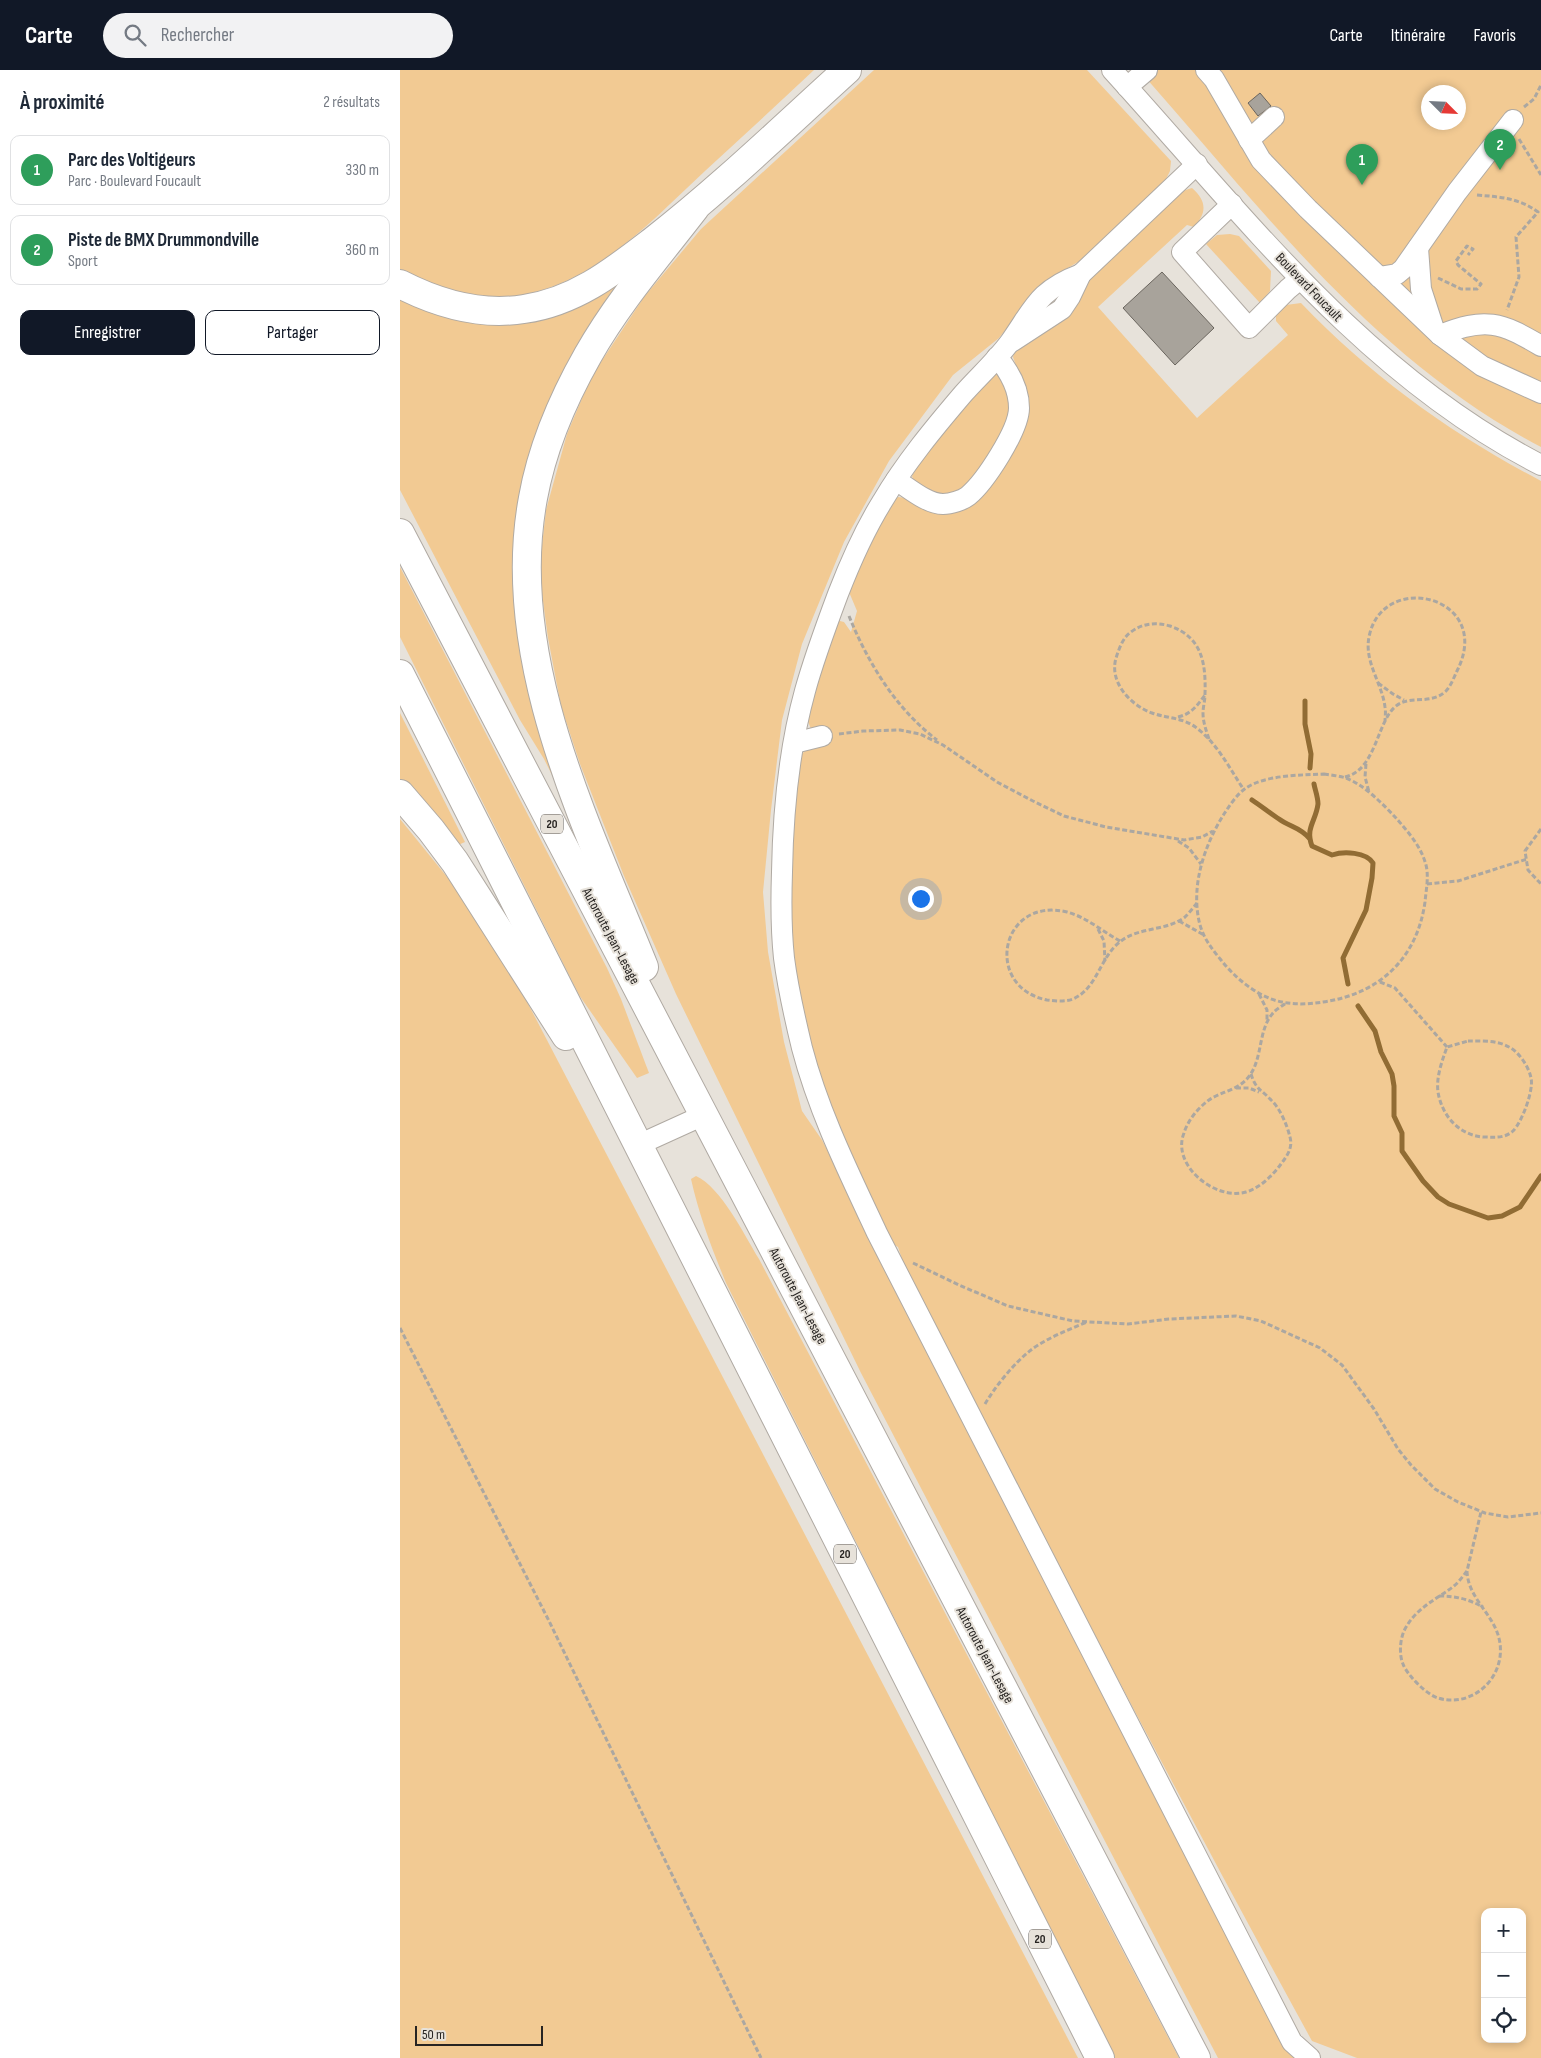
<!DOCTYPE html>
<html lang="fr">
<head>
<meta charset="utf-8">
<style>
	:root { --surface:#fff; --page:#f2f2f3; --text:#1f2937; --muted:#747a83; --line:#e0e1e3; --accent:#111827 }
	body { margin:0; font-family:"Sofia Sans Condensed",sans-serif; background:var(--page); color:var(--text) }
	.controls { position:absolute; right:15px; bottom:15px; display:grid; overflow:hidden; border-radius:10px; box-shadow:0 2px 8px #0003 }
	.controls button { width:45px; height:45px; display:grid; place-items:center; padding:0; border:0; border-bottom:1px solid var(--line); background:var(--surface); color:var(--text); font:25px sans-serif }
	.compass { position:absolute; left:1021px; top:15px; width:45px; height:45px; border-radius:50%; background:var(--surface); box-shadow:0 2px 8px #0003; rotate:114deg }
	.scale { position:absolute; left:15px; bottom:12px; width:128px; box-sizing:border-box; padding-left:5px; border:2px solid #272422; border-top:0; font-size:14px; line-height:18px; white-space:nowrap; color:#272422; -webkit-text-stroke:4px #e7e2da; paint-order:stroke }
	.you { position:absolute; left:520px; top:828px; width:18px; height:18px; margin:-12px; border:4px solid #fff; border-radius:50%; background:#1a73e8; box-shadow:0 0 0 8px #1a73e833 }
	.badge { display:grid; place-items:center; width:32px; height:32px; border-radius:50%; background:var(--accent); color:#fff; font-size:16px; font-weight:700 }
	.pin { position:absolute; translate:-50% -41px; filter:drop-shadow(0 1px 2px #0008) }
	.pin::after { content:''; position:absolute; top:26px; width:18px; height:15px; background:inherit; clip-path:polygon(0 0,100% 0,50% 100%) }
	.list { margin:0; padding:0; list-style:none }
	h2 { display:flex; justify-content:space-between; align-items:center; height:65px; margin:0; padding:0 20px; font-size:21px }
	h2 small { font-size:16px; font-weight:400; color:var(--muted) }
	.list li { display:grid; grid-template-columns:32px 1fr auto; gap:15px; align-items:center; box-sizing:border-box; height:70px; margin:0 10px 10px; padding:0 10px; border:1px solid var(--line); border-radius:10px }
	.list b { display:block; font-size:19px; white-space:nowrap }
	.list p { margin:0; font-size:16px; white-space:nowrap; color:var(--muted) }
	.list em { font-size:16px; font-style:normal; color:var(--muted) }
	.actions { display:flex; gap:10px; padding:15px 20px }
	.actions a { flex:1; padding:11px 0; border:1px solid var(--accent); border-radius:10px; text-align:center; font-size:18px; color:var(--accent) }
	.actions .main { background:var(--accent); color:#fff }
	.icon { flex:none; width:28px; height:28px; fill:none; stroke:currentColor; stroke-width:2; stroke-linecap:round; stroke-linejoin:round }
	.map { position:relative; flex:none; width:1141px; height:1988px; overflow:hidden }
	header { display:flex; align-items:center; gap:30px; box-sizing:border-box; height:70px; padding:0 25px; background:var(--accent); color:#fff }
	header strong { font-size:24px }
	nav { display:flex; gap:28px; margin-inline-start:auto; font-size:18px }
	.search { width:350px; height:45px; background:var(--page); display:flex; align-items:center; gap:12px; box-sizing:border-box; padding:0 18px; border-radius:28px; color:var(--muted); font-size:19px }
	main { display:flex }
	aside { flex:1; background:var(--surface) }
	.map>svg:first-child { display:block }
</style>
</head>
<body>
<header>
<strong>Carte</strong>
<div class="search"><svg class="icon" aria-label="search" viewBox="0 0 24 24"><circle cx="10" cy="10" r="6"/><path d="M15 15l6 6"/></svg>Rechercher</div>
<nav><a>Carte</a><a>Itinéraire</a><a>Favoris</a></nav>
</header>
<main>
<aside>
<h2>À proximité<small>2 résultats</small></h2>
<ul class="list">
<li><span class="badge" style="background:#2e9e5b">1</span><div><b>Parc des Voltigeurs</b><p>Parc · Boulevard Foucault</p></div><em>330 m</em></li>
<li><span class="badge" style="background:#2e9e5b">2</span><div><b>Piste de BMX Drummondville</b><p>Sport</p></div><em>360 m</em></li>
</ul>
<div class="actions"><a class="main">Enregistrer</a><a>Partager</a></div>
</aside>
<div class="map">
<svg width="1141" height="1988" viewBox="0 0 1141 1988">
	<rect width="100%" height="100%" fill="#e7e2da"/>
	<g fill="#f2ca93" fill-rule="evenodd">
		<path d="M0,0H414C378,34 342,67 305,101C249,153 195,214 116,226C108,228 100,230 93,230C60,229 29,213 0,199Z"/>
		<polygon points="474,0 687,0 771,91 770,101 765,111 688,186 656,205 636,221 599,268 553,305 489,391 444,472 402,574 382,650 371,740 363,822 368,882 384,972 402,1041 422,1070 594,1410 898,1988 818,1988 461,1303 276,924 224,806 180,694 161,636 148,568 139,502 146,440 167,364 191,307 244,227 301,159"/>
		<path d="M739,0H1141V377C973,289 862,139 739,0ZM1028,22H1058V52H1028Z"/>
		<path d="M792,118C807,131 807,143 794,157L787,155L698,237L797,348L888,265L876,251V245L886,235L901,233C972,307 1050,363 1141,411V1988H957L912,1971C771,1714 636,1454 503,1192L498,1177L488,1171L452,1095L417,1004L400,927L387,840L396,691C408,678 417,667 407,650L436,550L444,552L451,562L457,541L449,522L484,437L498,427L565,435L597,408L628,349L622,313L613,287L616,276C657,235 697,195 740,156C754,144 774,122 792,118ZM1085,1842H1122V1969H1085Z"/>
		<polygon points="830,164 839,166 871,201 870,221 860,233 806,174 817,165"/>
		<polygon points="232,200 124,420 163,727 144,689 120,650 0,420 0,226 61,249"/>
		<polygon points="597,304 607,310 612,344 588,391 565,419 550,429 516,417 512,406 521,391 588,305"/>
		<polygon points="0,497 207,898 221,929 249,1003 237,1008 179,925 0,567"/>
		<polygon points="0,643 65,772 56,776 0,710"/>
		<polygon points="0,749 52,813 124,926 678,1988 0,1988"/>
		<path d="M296,1106C321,1117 345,1166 359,1189L779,1988H715L326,1213C312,1179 299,1145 291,1109Z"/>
	</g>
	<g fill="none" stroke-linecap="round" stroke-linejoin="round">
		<g stroke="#916c34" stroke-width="5">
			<polyline points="905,631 905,654 911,684 910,698"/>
			<path d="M914,714C915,720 918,727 918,734C916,751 905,758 912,776L932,785C944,781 966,782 973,793L972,808L966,840L943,888L948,914"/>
			<path d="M852,730C861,736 870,743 879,749C890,757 900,757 909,768"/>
			<polyline points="958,936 975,961 981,982 992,1004 994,1016 994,1046 1002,1063 1002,1081 1023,1111 1038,1127 1049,1134 1088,1148 1102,1146 1120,1137 1141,1106"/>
		</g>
	</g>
	<g fill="#a8a39b" stroke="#6a655e">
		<polygon points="860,23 871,36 858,46 848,33"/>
		<polygon points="762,202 814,258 775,295 723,238"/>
	</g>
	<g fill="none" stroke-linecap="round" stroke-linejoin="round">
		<defs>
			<g id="minor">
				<path d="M712,0C843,144 964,305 1141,395"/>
				<polyline points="806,0 814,9 861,90 908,139 1040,265 1082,296 1141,323"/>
				<polyline points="727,17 747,0"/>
				<polyline points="849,70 874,47"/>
				<polyline points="832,134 782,182 849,258 888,219 900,209"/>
				<polyline points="1018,178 1021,219 1033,256"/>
				<path d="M681,204C638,220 634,238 610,272C596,291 578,307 563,324C534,358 505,393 482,432C464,461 450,493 438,524C426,556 414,588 405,621C389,679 383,742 382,802C381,831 381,860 384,888C388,919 395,949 402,978C419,1043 449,1103 477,1163L892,1972L910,1988"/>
				<polyline points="979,207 997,204 1003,199 1057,122 1113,50"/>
				<path d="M1040,265C1085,247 1101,252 1141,276"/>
				<polyline points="613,271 662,239 670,227 681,204 797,94"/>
				<path d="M496,410C509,418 527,434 543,434C551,434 563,430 568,426C585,412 619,360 619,338C619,318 609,301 597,287"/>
				<polyline points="394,673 422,666"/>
				<polyline points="238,1075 304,1045"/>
			</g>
			<g id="highway">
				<path d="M0,214C39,234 80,246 124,239C175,232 214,201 253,171C321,118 383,58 447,0"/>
				<polyline points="0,463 796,1988"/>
				<polyline points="0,604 700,1988"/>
				<polyline points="0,724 31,760 55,792 166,966"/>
				<path d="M244,897C186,753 103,588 133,428C142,378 163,329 188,285C218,232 258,186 295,138"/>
			</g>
		</defs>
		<use href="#minor" stroke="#b0aaa3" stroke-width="22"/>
		<use href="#highway" stroke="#b0aaa3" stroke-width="30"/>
		<g stroke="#aba7a1" stroke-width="3" stroke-dasharray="5 2.5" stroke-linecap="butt">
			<polyline points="1124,37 1134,29 1141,15"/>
			<polyline points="1119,69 1141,105"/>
			<path d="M1077,125C1100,127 1119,128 1138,142L1116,167L1119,207L1107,240"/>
			<polyline points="1038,208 1061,219 1077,219 1081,214 1058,195 1056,191 1067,176 1073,179 1068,185"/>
			<path d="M449,546C468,593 496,639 537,670"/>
			<polyline points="978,613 993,624 1004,630"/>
			<path d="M778,647C791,644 797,636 805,625"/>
			<polyline points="439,664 463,661 500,660 520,664 543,675 597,712 633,731 664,746 706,757 784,770 802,767 813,761"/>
			<path d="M809,669C806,660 803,652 803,643C803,637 805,631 805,624C806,593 802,567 770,556C756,552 743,553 731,562C723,567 719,579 716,588C709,612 730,635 752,643C769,649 783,647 798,659C818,675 830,699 844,720"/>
			<polyline points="966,694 965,707 969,722"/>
			<path d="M924,704C931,705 939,706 946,708C964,715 982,733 996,748C1008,762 1021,776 1026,795C1029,807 1026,820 1025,832C1017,889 979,924 923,932C910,934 896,935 882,932C859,928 835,908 821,890C812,879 804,869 800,855C790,817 804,776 824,744C830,735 837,724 846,718C865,705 901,705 924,704Z"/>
			<path d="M945,707C972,701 976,664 989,644C1004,620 1028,638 1046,621C1051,616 1054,607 1057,601C1095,526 982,499 969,567C964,592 982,613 985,637C986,642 985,647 985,652"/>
			<polyline points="1141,759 1125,781 1128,800 1141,814"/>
			<polyline points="778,771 789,778 801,794"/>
			<polyline points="1027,814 1058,811 1127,789"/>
			<polyline points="779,851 804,865"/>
			<polyline points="698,859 704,871 705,891"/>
			<path d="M720,871C702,861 686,847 667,842C600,826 583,917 647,930C655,931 665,932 673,929C698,918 700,886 721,871C739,857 767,861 785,847C789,843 793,838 797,833"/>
			<polyline points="980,912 995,918 1047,977"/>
			<polyline points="859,924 867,940 867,951"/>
			<path d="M1068,971C1081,971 1097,970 1109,977C1119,982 1129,997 1131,1008C1134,1020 1122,1052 1113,1061C1104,1069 1094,1067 1083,1067C1059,1065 1042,1046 1038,1022C1036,1007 1042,991 1047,977Z"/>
			<path d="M851,1004C856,1020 861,1019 871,1030C880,1038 887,1055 890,1067C893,1078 887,1086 881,1094C873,1105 860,1118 846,1122C815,1131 771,1095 784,1063C788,1050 798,1038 809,1030C822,1021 840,1020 850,1005C863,987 858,958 874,942C877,939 882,936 886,933"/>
			<polyline points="836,1018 849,1018 859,1022"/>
			<polyline points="513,1193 559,1215 608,1236 673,1251 728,1254 769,1249 836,1246 861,1251 920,1278 942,1295 974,1339 998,1379 1011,1395 1035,1419 1058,1432 1085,1443 1108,1447 1141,1443"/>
			<polyline points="0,1258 149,1551 361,1988"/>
			<path d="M585,1334C595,1317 614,1293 631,1280C647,1268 668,1260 687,1252"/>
			<path d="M1067,1501C1063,1506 1059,1512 1054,1516C1036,1530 1015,1538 1004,1561C1000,1570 999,1585 1003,1594C1007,1605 1027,1625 1038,1628C1067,1637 1096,1616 1100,1587C1105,1549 1068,1534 1067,1501L1081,1442"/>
			<path d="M1039,1526C1056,1526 1068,1529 1083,1537"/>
		</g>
		<use href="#minor" stroke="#fff" stroke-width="20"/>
		<use href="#highway" stroke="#fff" stroke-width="28"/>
	</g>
	<g text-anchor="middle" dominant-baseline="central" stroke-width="4" stroke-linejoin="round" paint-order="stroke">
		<g fill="#e7e2da" stroke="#615d59" stroke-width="1">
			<rect x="141" y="744.5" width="22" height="19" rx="4"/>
			<rect x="434" y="1474.5" width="22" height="19" rx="4"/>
			<rect x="629" y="1859.5" width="22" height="19" rx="4"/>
		</g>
		<g font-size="12" font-weight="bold" fill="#272422">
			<text x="152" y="754">20</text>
			<text x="445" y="1484">20</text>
			<text x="640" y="1869">20</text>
		</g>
		<g font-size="14" fill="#272422" stroke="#e7e2da">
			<text transform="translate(909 217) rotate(46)">Boulevard Foucault</text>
			<text transform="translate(211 866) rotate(62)">Autoroute Jean-Lesage</text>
			<text transform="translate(398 1226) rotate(62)">Autoroute Jean-Lesage</text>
			<text transform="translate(585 1585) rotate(62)">Autoroute Jean-Lesage</text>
		</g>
	</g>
</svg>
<div class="controls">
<button>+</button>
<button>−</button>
<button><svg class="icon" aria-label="locate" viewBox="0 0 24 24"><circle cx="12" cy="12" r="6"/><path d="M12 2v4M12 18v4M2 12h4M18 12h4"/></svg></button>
</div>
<svg class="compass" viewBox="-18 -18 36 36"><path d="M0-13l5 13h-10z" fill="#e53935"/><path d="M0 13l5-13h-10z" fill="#747a83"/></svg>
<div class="scale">50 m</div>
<div class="you"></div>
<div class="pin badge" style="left:962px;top:115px;background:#2e9e5b">1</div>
<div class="pin badge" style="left:1100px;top:100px;background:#2e9e5b">2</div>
</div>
</main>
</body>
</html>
